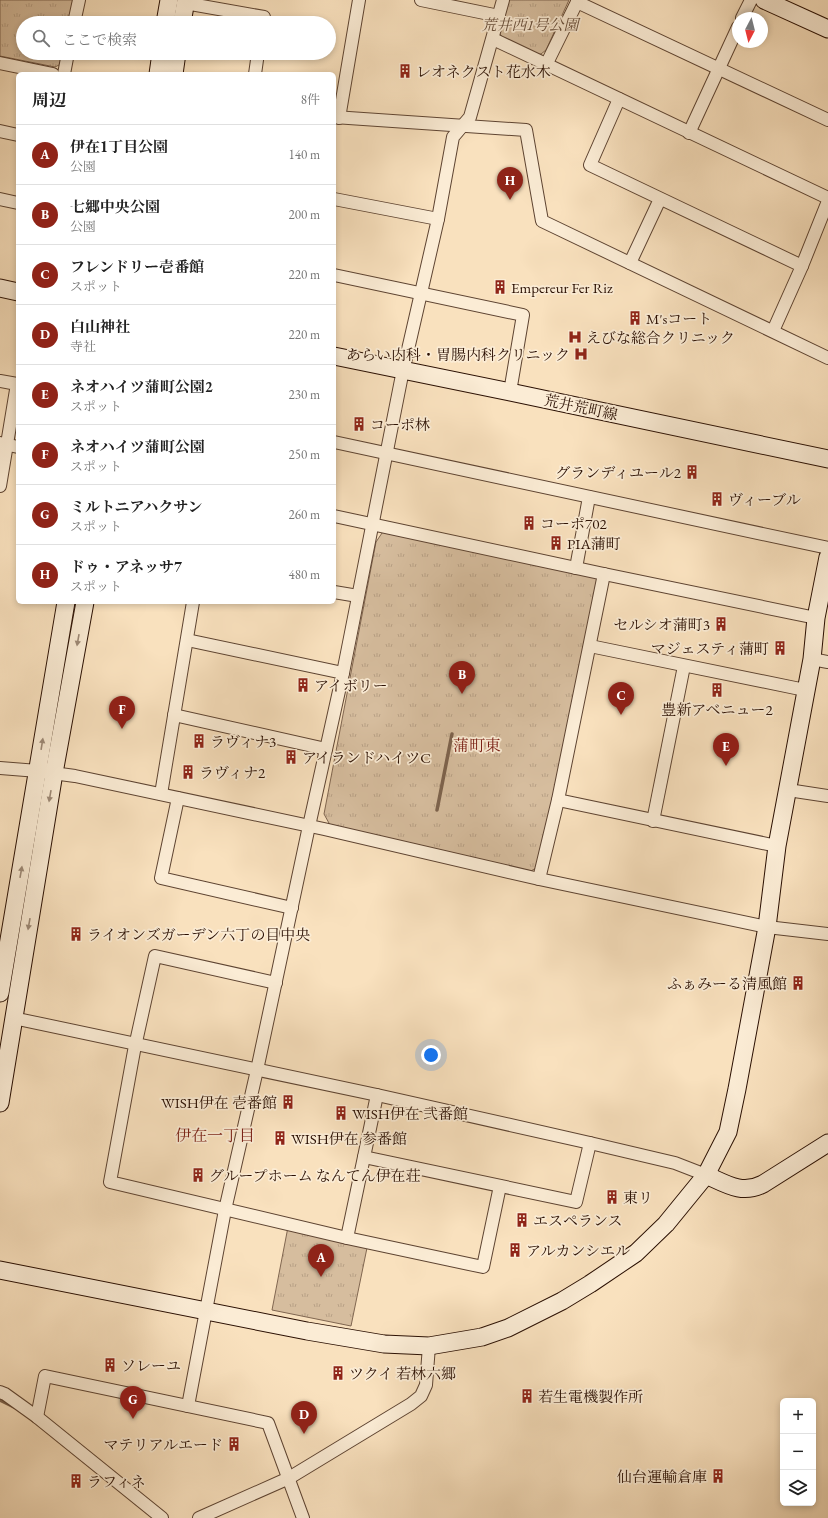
<!DOCTYPE html>
<html lang="ja">
<head>
<meta charset="utf-8">
<style>
	:root { --surface:#fff; --page:#f6f6f6; --text:#222; --muted:#767676; --line:#e0e0e0; --accent:#8f2418 }
	body { margin:0; font-family:"EB Garamond","Noto Serif JP",serif; background:var(--page); color:var(--text) }
	.controls { position:absolute; right:12px; bottom:12px; display:grid; overflow:hidden; border-radius:6px; box-shadow:0 2px 6px #0003 }
	.controls button { width:36px; height:36px; display:grid; place-items:center; padding:0; border:0; border-bottom:1px solid var(--line); background:var(--surface); color:var(--text); font:20px sans-serif }
	.compass { position:absolute; left:732px; top:12px; width:36px; height:36px; border-radius:50%; background:var(--surface); box-shadow:0 2px 6px #0003; rotate:187deg }
	.you { position:absolute; left:431px; top:1055px; width:14px; height:14px; margin:-10px; border:3px solid #fff; border-radius:50%; background:#1a73e8; box-shadow:0 0 0 6px #1a73e833 }
	.badge { display:grid; place-items:center; width:26px; height:26px; border-radius:50%; background:var(--accent); color:#fff; font-size:13px; font-weight:700 }
	.pin { position:absolute; translate:-50% -33px; filter:drop-shadow(0 1px 2px #0008) }
	.pin::after { content:''; position:absolute; top:21px; width:14px; height:12px; background:inherit; clip-path:polygon(0 0,100% 0,50% 100%) }
	.list { margin:0; padding:0; list-style:none }
	h2 { display:flex; justify-content:space-between; align-items:center; height:52px; margin:0; padding:0 16px; font-size:17px }
	h2 small { font-size:13px; font-weight:400; color:var(--muted) }
	.list li { display:grid; grid-template-columns:26px 1fr auto; gap:12px; align-items:center; box-sizing:border-box; height:60px; padding:0 16px; border-top:1px solid var(--line) }
	.list b { display:block; font-size:15px; white-space:nowrap }
	.list p { margin:0; font-size:13px; white-space:nowrap; color:var(--muted) }
	.list em { font-size:13px; font-style:normal; color:var(--muted) }
	.icon { flex:none; width:22px; height:22px; fill:none; stroke:currentColor; stroke-width:2; stroke-linecap:round; stroke-linejoin:round }
	.map { position:relative; flex:none; width:828px; height:1518px; overflow:hidden }
	.search { position:absolute; background:var(--surface); box-shadow:0 2px 6px #0003; left:16px; top:16px; width:320px; height:44px; display:flex; align-items:center; gap:10px; box-sizing:border-box; padding:0 14px; border-radius:22px; color:var(--muted); font-size:15px }
	.panel { position:absolute; background:var(--surface); box-shadow:0 2px 6px #0003; left:16px; top:72px; width:320px; height:532px; border-radius:6px }
	.map>svg:first-child { display:block }
</style>
</head>
<body>
<div class="map">
<svg width="828" height="1518" viewBox="0 0 828 1518">
	<defs>
		<pattern id="park-tufts" width="24" height="20" patternUnits="userSpaceOnUse"><rect width="24" height="20" fill="#d6bd9e"/><path d="M3 7l-1-3M5 7V3M7 7l1-3M15 17l-1-3M17 17v-4M19 17l1-3" fill="none" stroke="#b8a186"/></pattern>
	</defs>
	<rect width="100%" height="100%" fill="#f9e1be"/>
	<filter id="stains"><feTurbulence type="fractalNoise" baseFrequency=".005" numOctaves="4"/><feColorMatrix values="0 0 0 0 .2 0 0 0 0 .09 0 0 0 0 .02 0 0 0 .5 -.17"/></filter>
	<radialGradient id="worn" r=".72"><stop offset=".6" stop-color="#630" stop-opacity="0"/><stop offset="1" stop-color="#630" stop-opacity=".3"/></radialGradient>
	<g fill="url(#park-tufts)" stroke="#806650">
		<polygon points="0,0 76,0 72,23 23,23 23,53 66,53 65,62 55,67 0,56"/>
		<path d="M505,0H569L546,50L541,54L536,55C522,48 505,44 497,30Z"/>
		<polygon points="389,528 604,574 539,866 531,871 330,825 324,814 376,542 382,533"/>
		<polygon points="288,1227 368,1243 351,1326 272,1310"/>
	</g>
	<g fill="none" stroke-linecap="round" stroke-linejoin="round">
		<g stroke="#7d634d" stroke-width="3.5">
			<polyline points="437,810 452,734"/>
			<polyline points="0,1400 14,1407"/>
		</g>
		<defs>
			<g id="street">
				<polyline points="421,0 499,16"/>
				<polyline points="577,2 828,120"/>
				<polyline points="185,3 264,17 263,23"/>
				<polyline points="742,18 751,0"/>
				<polyline points="74,23 79,0"/>
				<polyline points="493,39 828,198"/>
				<polyline points="0,63 53,74"/>
				<polyline points="546,65 578,0"/>
				<polyline points="64,74 68,53"/>
				<polyline points="255,74 258,53"/>
				<polyline points="619,99 590,165 802,266"/>
				<polyline points="334,117 526,130 542,221 828,358"/>
				<polyline points="339,118 359,0"/>
				<polyline points="0,131 18,135"/>
				<polyline points="689,133 738,27"/>
				<polyline points="0,199 18,203"/>
				<polyline points="334,199 438,219"/>
				<polyline points="630,263 660,199"/>
				<polyline points="334,275 523,315 510,392"/>
				<polyline points="773,331 802,266 828,201"/>
				<polyline points="0,381 17,384 0,486"/>
				<polyline points="334,442 828,548"/>
				<polyline points="0,443 18,447"/>
				<polyline points="334,516 604,574 816,618"/>
				<polyline points="576,568 589,497"/>
				<polyline points="334,592 358,596"/>
				<polyline points="187,640 343,673"/>
				<polyline points="590,646 805,690"/>
				<polyline points="812,659 828,662"/>
				<polyline points="174,715 326,749"/>
				<polyline points="0,768 38,771 75,776 324,829 539,879 767,927 828,934"/>
				<polyline points="788,790 828,796"/>
				<polyline points="161,794 193,602"/>
				<polyline points="178,798 161,878 292,908"/>
				<polyline points="558,800 777,846"/>
				<polyline points="653,821 684,666"/>
				<polyline points="539,879 558,800 604,574"/>
				<polyline points="276,983 155,956 134,1051 110,1182 347,1238 483,1267 500,1186"/>
				<polyline points="13,1018 377,1095 590,1143 675,1163 706,1175"/>
				<polyline points="364,1157 576,1202 590,1143"/>
				<polyline points="347,1238 377,1095"/>
				<polyline points="0,1392 5,1394 37,1417 162,1518"/>
				<polyline points="188,1406 225,1210 257,1070 309,826 343,673 401,380 438,219 453,137 470,117 503,0"/>
				<polyline points="37,1417 45,1376 268,1423 303,1518"/>
				<polyline points="199,1518 289,1478 411,1404 421,1396 426,1385 429,1346"/>
			</g>
			<g id="secondary">
				<polyline points="764,0 828,29"/>
				<polyline points="165,23 169,0"/>
				<polyline points="182,23 186,0"/>
				<polyline points="158,74 161,53"/>
				<polyline points="174,74 177,53"/>
				<polyline points="0,288 18,292"/>
				<polyline points="334,356 510,392 828,459"/>
				<polyline points="0,993 66,602"/>
				<polyline points="0,1103 54,773 85,602"/>
				<path d="M706,1175C726,1184 742,1195 763,1184L828,1143"/>
				<polyline points="0,1270 307,1331 384,1344 429,1346 482,1337 508,1328 562,1301 590,1284 636,1253 666,1224 706,1175 728,1132 737,1089 767,927 777,846 812,659 816,618 828,557"/>
			</g>
		</defs>
		<use href="#street" stroke="#5e4432" stroke-width="14"/>
		<use href="#secondary" stroke="#2b1003" stroke-width="19"/>
		<use href="#street" stroke="#fbecd5" stroke-width="12"/>
		<use href="#secondary" stroke="#fbecd5" stroke-width="17"/>
	</g>
	<defs><path id="oneway-solid" d="M-6-.8H1V-3.2L6.5 0L1 3.2V.8H-6Z"/></defs>
	<g fill="#9d8976">
		<use href="#oneway-solid" transform="translate(78 640) rotate(100)"/>
		<use href="#oneway-solid" transform="translate(42 744) rotate(-81)"/>
		<use href="#oneway-solid" transform="translate(50 796) rotate(100)"/>
		<use href="#oneway-solid" transform="translate(21 872) rotate(-80)"/>
		<use href="#oneway-solid" transform="translate(29 924) rotate(100)"/>
	</g>
	<defs>
		<symbol id="building-bare" viewBox="-9 -9 18 18"><path d="M-4-6H4V6H1V3H-1V6H-4ZM-2.5-4.3h1.7v1.8h-1.7ZM.8-4.3h1.7v1.8H.8ZM-2.5-1h1.7V.8h-1.7ZM.8-1h1.7V.8H.8Z" fill="#8f2418" stroke="#fbecd5" stroke-width="2.5" paint-order="stroke"/></symbol>
		<symbol id="hospital-bare" viewBox="-9 -9 18 18"><path d="M-5-5h3v3.5h4V-5h3V5h-3V1.5h-4V5h-3Z" fill="#8f2418" stroke="#fbecd5" stroke-width="2.5" paint-order="stroke"/></symbol>
	</defs>
	<g fill-rule="evenodd">
		<use href="#building-bare" x="395" y="61" width="20" height="20"/>
		<use href="#building-bare" x="490" y="277" width="20" height="20"/>
		<use href="#building-bare" x="625" y="308" width="20" height="20"/>
		<use href="#hospital-bare" x="565" y="327" width="20" height="20"/>
		<use href="#hospital-bare" x="571" y="344" width="20" height="20"/>
		<use href="#building-bare" x="349" y="414" width="20" height="20"/>
		<use href="#building-bare" x="682" y="462" width="20" height="20"/>
		<use href="#building-bare" x="707" y="489" width="20" height="20"/>
		<use href="#building-bare" x="519" y="513" width="20" height="20"/>
		<use href="#building-bare" x="546" y="533" width="20" height="20"/>
		<use href="#building-bare" x="711" y="614" width="20" height="20"/>
		<use href="#building-bare" x="770" y="638" width="20" height="20"/>
		<use href="#building-bare" x="293" y="675" width="20" height="20"/>
		<use href="#building-bare" x="707" y="680" width="20" height="20"/>
		<use href="#building-bare" x="189" y="731" width="20" height="20"/>
		<use href="#building-bare" x="281" y="747" width="20" height="20"/>
		<use href="#building-bare" x="178" y="762" width="20" height="20"/>
		<use href="#building-bare" x="66" y="924" width="20" height="20"/>
		<use href="#building-bare" x="788" y="973" width="20" height="20"/>
		<use href="#building-bare" x="278" y="1092" width="20" height="20"/>
		<use href="#building-bare" x="331" y="1103" width="20" height="20"/>
		<use href="#building-bare" x="270" y="1128" width="20" height="20"/>
		<use href="#building-bare" x="188" y="1165" width="20" height="20"/>
		<use href="#building-bare" x="602" y="1187" width="20" height="20"/>
		<use href="#building-bare" x="512" y="1210" width="20" height="20"/>
		<use href="#building-bare" x="505" y="1240" width="20" height="20"/>
		<use href="#building-bare" x="100" y="1355" width="20" height="20"/>
		<use href="#building-bare" x="328" y="1363" width="20" height="20"/>
		<use href="#building-bare" x="517" y="1386" width="20" height="20"/>
		<use href="#building-bare" x="224" y="1434" width="20" height="20"/>
		<use href="#building-bare" x="708" y="1466" width="20" height="20"/>
		<use href="#building-bare" x="66" y="1471" width="20" height="20"/>
	</g>
	<g text-anchor="middle" dominant-baseline="central" stroke-width="3.5" stroke-linejoin="round" paint-order="stroke">
		<g font-size="15" font-style="italic" fill="#674d39" stroke="#fbecd5">
			<text x="530" y="24">荒井西1号公園</text>
		</g>
		<g font-size="15" fill="#2b1003" stroke="#fbecd5" text-anchor="start">
			<text x="416" y="71">レオネクスト花水木</text>
			<text x="511" y="287">Empereur Fer Riz</text>
			<text x="646" y="318">M'sコート</text>
			<text x="586" y="337">えびな総合クリニック</text>
			<text x="570" y="354" text-anchor="end">あらい内科・胃腸内科クリニック</text>
			<text x="370" y="424">コーポ林</text>
			<text x="681" y="472" text-anchor="end">グランディユール2</text>
			<text x="728" y="499">ヴィーブル</text>
			<text x="540" y="523">コーポ702</text>
			<text x="567" y="543">PIA蒲町</text>
			<text x="710" y="624" text-anchor="end">セルシオ蒲町3</text>
			<text x="769" y="648" text-anchor="end">マジェスティ蒲町</text>
			<text x="314" y="685">アイボリー</text>
			<text x="717" y="709" text-anchor="middle">豊新アベニュー2</text>
			<text x="210" y="741">ラヴィナ3</text>
			<text x="302" y="757">アイランドハイツC</text>
			<text x="199" y="772">ラヴィナ2</text>
			<text x="87" y="934">ライオンズガーデン六丁の目中央</text>
			<text x="787" y="983" text-anchor="end">ふぁみーる清風館</text>
			<text x="277" y="1102" text-anchor="end">WISH伊在 壱番館</text>
			<text x="352" y="1113">WISH伊在 弐番館</text>
			<text x="291" y="1138">WISH伊在 参番館</text>
			<text x="209" y="1175">グループホーム なんてん伊在荘</text>
			<text x="623" y="1197">東リ</text>
			<text x="533" y="1220">エスペランス</text>
			<text x="526" y="1250">アルカンシエル</text>
			<text x="121" y="1365">ソレーユ</text>
			<text x="349" y="1373">ツクイ 若林六郷</text>
			<text x="538" y="1396">若生電機製作所</text>
			<text x="223" y="1444" text-anchor="end">マテリアルエード</text>
			<text x="707" y="1476" text-anchor="end">仙台運輸倉庫</text>
			<text x="87" y="1481">ラフィネ</text>
		</g>
		<g font-size="15" fill="#2b1003" stroke="#fbecd5">
			<text transform="translate(581 407) rotate(12)">荒井荒町線</text>
		</g>
		<g font-size="16" fill="#7a1f14" stroke="#fbecd5">
			<text x="477" y="745">蒲町東</text>
			<text x="215" y="1135">伊在一丁目</text>
		</g>
	</g>
	<rect width="100%" height="100%" filter="url(#stains)"/>
	<rect width="100%" height="100%" fill="url(#worn)"/>
</svg>
<div class="controls">
<button>+</button>
<button>−</button>
<button><svg class="icon" aria-label="layers" viewBox="0 0 24 24"><path d="M12 4l9 5-9 5-9-5zM3 14l9 5 9-5"/></svg></button>
</div>
<svg class="compass" viewBox="-18 -18 36 36"><path d="M0-13l5 13h-10z" fill="#e53935"/><path d="M0 13l5-13h-10z" fill="#767676"/></svg>
<div class="you"></div>
<div class="pin badge" style="left:321px;top:1277px">A</div>
<div class="pin badge" style="left:462px;top:694px">B</div>
<div class="pin badge" style="left:621px;top:715px">C</div>
<div class="pin badge" style="left:304px;top:1434px">D</div>
<div class="pin badge" style="left:726px;top:766px">E</div>
<div class="pin badge" style="left:122px;top:729px">F</div>
<div class="pin badge" style="left:133px;top:1419px">G</div>
<div class="pin badge" style="left:510px;top:200px">H</div>
<div class="search"><svg class="icon" aria-label="search" viewBox="0 0 24 24"><circle cx="10" cy="10" r="6"/><path d="M15 15l6 6"/></svg>ここで検索</div>
<section class="panel">
<h2>周辺<small>8件</small></h2>
<ul class="list">
<li><span class="badge">A</span><div><b>伊在1丁目公園</b><p>公園</p></div><em>140 m</em></li>
<li><span class="badge">B</span><div><b>七郷中央公園</b><p>公園</p></div><em>200 m</em></li>
<li><span class="badge">C</span><div><b>フレンドリー壱番館</b><p>スポット</p></div><em>220 m</em></li>
<li><span class="badge">D</span><div><b>白山神社</b><p>寺社</p></div><em>220 m</em></li>
<li><span class="badge">E</span><div><b>ネオハイツ蒲町公園2</b><p>スポット</p></div><em>230 m</em></li>
<li><span class="badge">F</span><div><b>ネオハイツ蒲町公園</b><p>スポット</p></div><em>250 m</em></li>
<li><span class="badge">G</span><div><b>ミルトニアハクサン</b><p>スポット</p></div><em>260 m</em></li>
<li><span class="badge">H</span><div><b>ドゥ・アネッサ7</b><p>スポット</p></div><em>480 m</em></li>
</ul>
</section>
</div>
</body>
</html>
